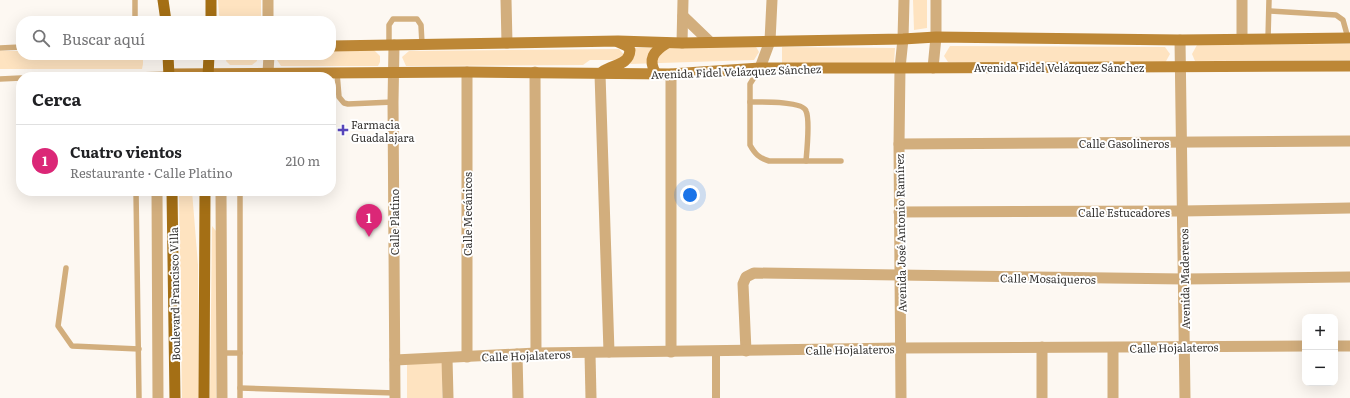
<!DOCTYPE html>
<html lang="es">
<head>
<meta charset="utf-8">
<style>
	:root { --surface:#fff; --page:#f2f2f2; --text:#202124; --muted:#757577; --line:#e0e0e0; --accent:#db2777 }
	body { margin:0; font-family:Literata,serif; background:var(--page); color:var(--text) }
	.controls { position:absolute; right:12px; bottom:12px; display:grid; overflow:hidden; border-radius:8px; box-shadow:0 4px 16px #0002 }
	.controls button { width:36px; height:36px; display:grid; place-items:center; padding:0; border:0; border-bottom:1px solid var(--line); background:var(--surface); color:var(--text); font:20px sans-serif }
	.you { position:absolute; left:690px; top:195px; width:14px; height:14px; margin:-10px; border:3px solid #fff; border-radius:50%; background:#1a73e8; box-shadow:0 0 0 6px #1a73e833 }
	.badge { display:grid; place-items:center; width:26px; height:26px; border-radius:50%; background:var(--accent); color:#fff; font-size:13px; font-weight:700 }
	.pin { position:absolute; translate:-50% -33px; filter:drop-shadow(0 1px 2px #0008) }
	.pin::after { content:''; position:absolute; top:21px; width:14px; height:12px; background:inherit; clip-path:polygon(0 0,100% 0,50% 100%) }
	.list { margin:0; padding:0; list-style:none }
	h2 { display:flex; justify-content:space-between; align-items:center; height:52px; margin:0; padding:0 16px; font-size:17px }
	h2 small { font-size:13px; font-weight:400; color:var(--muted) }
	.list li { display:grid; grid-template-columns:26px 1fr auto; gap:12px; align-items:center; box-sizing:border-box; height:72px; padding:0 16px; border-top:1px solid var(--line) }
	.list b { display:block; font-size:15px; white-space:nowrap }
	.list p { margin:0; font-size:13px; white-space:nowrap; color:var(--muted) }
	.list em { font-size:13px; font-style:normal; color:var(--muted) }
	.icon { flex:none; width:22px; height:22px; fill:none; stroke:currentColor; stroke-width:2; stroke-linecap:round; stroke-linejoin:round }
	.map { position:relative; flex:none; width:1350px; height:398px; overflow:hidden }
	.search { position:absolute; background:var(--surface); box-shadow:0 4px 16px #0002; left:16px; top:16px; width:320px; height:44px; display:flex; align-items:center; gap:10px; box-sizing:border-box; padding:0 14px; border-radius:16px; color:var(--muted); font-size:15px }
	.panel { position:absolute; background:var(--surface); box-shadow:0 4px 16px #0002; left:16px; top:72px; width:320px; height:124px; border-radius:16px }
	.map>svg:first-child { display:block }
</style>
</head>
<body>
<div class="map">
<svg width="1350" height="398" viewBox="0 0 1350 398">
	<rect width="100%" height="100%" fill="#fdf8f2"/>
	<g fill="#fee3c0">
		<polygon points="218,0 261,0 261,21 224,21 219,15"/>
		<polygon points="913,0 927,0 927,28 914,30"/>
		<polygon points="1350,44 1350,60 1195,61 1192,54 1197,45"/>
		<polygon points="755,45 759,52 754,60 630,64 634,57 634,48"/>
		<polygon points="950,46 1165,47 1170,54 1165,63 948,62 944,56"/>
		<polygon points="782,47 895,48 894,64 782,63"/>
		<polygon points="619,49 625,56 621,60 590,60 583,65 406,66 402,57 409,51"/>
		<polygon points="331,50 374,50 380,56 380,62 378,66 281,66 277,60 278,55 331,55"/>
		<polygon points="0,51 21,51 21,55 143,55 143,64 142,69 0,69"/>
		<polygon points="228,55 257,55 257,61 252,65 230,65 226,61"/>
		<polygon points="179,191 192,191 198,265 199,398 182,398"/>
		<polygon points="212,226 216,231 216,398 210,398"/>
		<rect x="407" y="363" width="35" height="35"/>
	</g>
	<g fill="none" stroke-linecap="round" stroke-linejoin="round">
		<g stroke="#d2ae7d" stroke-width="5.5">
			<polyline points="135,0 135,21"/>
			<polyline points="1269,11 1336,15 1343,20 1348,38"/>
			<polyline points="1268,39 1269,0"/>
			<polyline points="389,45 389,25 393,19 417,19 421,25 422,44"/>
			<polyline points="0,48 21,47"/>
			<path d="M760,68L750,84V145C755,154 759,158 769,161H841"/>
			<polyline points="337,73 339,97 344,103 348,104 393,102"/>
			<polyline points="75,77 169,74"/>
			<polyline points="0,79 21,78"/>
			<path d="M750,102C760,102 803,101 806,111C810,119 807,150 806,161"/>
			<polyline points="136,191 139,398"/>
			<polyline points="240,191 240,398"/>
			<polyline points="66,268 58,326 72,346 139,349"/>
			<polyline points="221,353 240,353"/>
			<polyline points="240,388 395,393"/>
		</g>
		<polyline stroke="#d2ae7d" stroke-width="8" points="716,351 716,398"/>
		<g stroke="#d2ae7d" stroke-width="11">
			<polyline points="268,0 268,21"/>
			<polyline points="506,0 507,43"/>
			<polyline points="1242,0 1242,39"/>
			<polyline points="683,16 709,41"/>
			<polyline points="1180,40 1185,398"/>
			<polyline points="682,43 683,0"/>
			<polyline points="394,45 393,102 395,398"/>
			<polyline points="760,68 770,41 772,0"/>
			<polyline points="933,68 936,37 936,0"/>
			<polyline points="467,72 467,357"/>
			<polyline points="535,72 536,353"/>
			<polyline points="268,73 269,55"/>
			<polyline points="600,74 609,352"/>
			<polyline points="671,74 671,352"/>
			<polyline points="899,144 1350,141"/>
			<polyline points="899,212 1182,211 1350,208"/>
			<polyline points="1335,346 1350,346"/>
			<polyline points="1042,347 1042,398"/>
			<polyline points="746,351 743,284 746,277 754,273 1184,279 1350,277"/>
			<polyline points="590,353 591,398"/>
			<polyline points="517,354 518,398"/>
			<polyline points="447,358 448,398"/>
			<polyline points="395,360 536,353 901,348 1305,346"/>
			<polyline points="901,398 899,144 900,68 903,39 904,0"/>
			<polyline points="1113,398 1113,348"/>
		</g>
		<g stroke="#d2ae7d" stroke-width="11">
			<polyline points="157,191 158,398"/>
			<polyline points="221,191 222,398"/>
		</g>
		<g stroke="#bd8736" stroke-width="11">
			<polyline points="331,46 618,41 682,43 903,39 936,37 1180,40 1350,38"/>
			<path d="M602,72C612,64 629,66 630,50L627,46L618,42"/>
			<polyline points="169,74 467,72 671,74 760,68 892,68 1350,66"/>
			<path d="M656,74C647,59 654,51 667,43"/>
		</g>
		<g stroke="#a46f15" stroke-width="11">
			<polyline points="163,0 166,21"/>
			<polyline points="211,0 211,21"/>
			<polyline points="168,55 169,77"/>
			<polyline points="208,77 209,55"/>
			<polyline points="172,191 175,398"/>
			<polyline points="204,398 205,191"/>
		</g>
	</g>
	<path fill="#5947bf" stroke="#fff" stroke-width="1.5" d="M341 124h4v4h4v4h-4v4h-4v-4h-4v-4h4z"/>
	<g text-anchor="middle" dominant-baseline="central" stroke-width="4" stroke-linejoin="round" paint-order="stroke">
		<g font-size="11" fill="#363432" stroke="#fff">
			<text x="1059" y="67">Avenida Fidel Velázquez Sánchez</text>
			<text transform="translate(736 71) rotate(-2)">Avenida Fidel Velázquez Sánchez</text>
			<text x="1124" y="143">Calle Gasolineros</text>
			<text x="1124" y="212">Calle Estucadores</text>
			<text transform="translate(467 214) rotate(-90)">Calle Mecánicos</text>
			<text transform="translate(394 222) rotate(-90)">Calle Platino</text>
			<text transform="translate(900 233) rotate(-91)">Avenida José Antonio Ramírez</text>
			<text transform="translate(1048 278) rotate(1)">Calle Mosaiqueros</text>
			<text transform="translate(1184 279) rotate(-91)">Avenida Madereros</text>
			<text transform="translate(174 294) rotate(-91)">Boulevard Francisco Villa</text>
			<text transform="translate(1174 347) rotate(-1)">Calle Hojalateros</text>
			<text transform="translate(850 349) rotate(-1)">Calle Hojalateros</text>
			<text transform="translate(526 355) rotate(-2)">Calle Hojalateros</text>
		</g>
		<g font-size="11" fill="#363432" stroke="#fff" text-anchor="start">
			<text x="351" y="124">Farmacia<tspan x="351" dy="13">Guadalajara</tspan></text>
		</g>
	</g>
</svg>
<div class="controls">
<button>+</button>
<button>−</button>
</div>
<div class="you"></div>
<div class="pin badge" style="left:369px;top:237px">1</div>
<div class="search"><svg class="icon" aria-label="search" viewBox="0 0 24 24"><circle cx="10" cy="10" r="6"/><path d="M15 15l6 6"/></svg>Buscar aquí</div>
<section class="panel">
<h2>Cerca<small></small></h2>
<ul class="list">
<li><span class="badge">1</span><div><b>Cuatro vientos</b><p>Restaurante · Calle Platino</p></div><em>210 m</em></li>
</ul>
</section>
</div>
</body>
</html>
